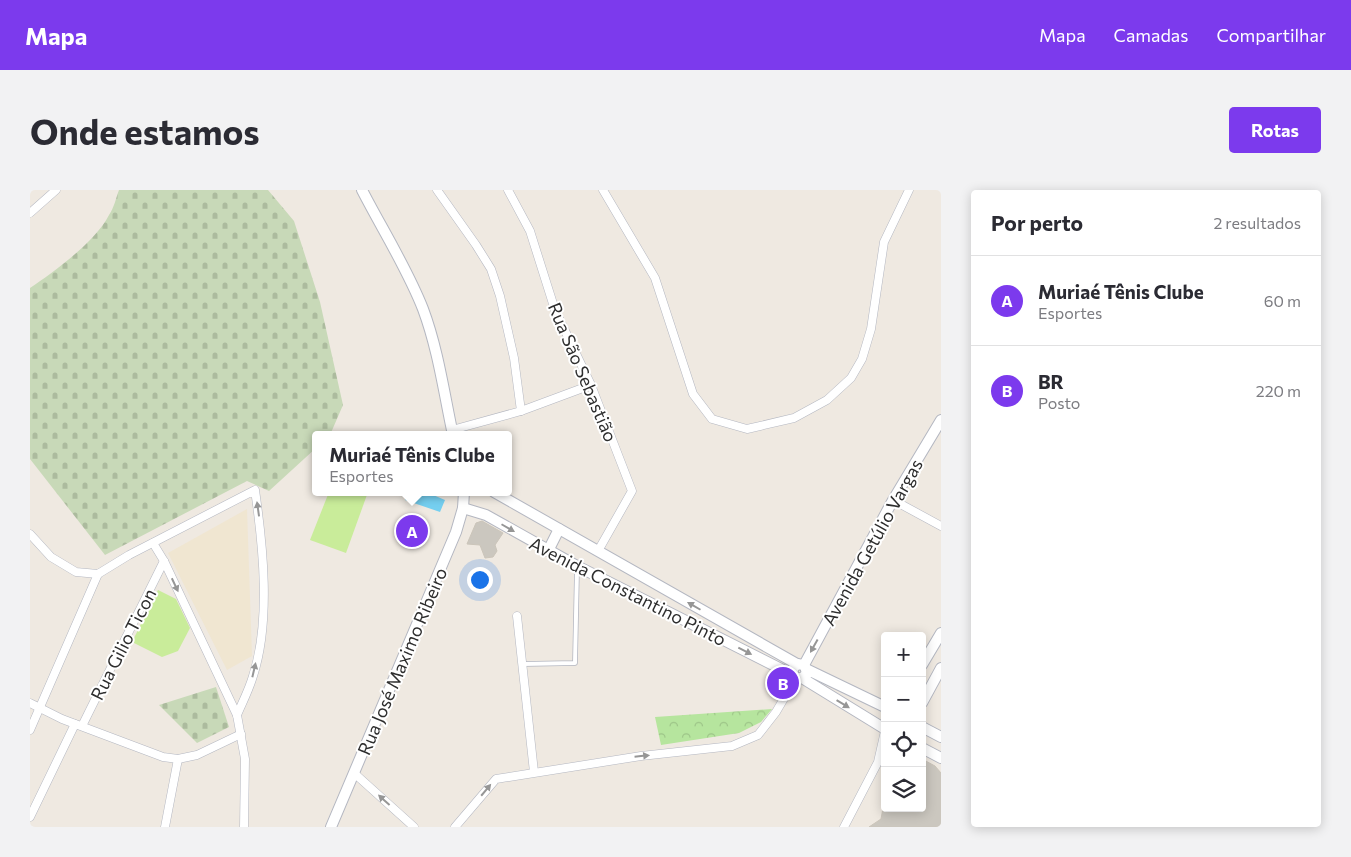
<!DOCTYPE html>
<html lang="pt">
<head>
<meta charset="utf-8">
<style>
	:root { --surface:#fff; --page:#f2f2f3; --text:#2b2b33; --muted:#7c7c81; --line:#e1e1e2; --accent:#7c3aed }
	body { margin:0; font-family:Commissioner,sans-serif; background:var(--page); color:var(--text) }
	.controls { position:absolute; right:15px; bottom:15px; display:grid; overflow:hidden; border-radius:5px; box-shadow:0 2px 12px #0003 }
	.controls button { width:45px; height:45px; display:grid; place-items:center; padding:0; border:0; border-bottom:1px solid var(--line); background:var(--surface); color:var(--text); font:25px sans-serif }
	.you { position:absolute; left:449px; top:389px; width:18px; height:18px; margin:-12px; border:4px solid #fff; border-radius:50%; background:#1a73e8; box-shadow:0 0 0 8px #1a73e833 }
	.badge { display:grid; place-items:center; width:32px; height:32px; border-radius:50%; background:var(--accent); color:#fff; font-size:16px; font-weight:700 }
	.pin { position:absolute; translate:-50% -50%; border:2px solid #fff; box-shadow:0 1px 5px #0006 }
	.popup { position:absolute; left:282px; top:241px; width:200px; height:65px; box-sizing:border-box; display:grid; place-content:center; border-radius:5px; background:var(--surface); filter:drop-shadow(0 1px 4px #0005); font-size:16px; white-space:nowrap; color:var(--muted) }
	.popup b { font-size:19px; color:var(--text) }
	.popup::after { content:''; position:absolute; left:50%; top:100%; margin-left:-10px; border:10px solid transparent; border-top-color:var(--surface) }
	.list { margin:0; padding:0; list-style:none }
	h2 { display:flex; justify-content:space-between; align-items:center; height:65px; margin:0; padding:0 20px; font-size:21px }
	h2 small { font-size:16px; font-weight:400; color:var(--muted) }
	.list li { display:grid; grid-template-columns:32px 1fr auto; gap:15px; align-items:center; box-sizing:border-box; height:90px; padding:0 20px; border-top:1px solid var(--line) }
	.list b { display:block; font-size:19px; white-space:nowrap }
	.list p { margin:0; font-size:16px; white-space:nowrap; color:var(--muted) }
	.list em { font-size:16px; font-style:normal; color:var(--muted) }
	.icon { flex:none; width:28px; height:28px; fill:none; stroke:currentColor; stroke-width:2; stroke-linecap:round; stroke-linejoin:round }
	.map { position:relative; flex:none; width:911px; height:637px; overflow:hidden; border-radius:5px }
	header { display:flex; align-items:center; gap:30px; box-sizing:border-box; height:70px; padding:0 25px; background:var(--accent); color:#fff }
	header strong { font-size:24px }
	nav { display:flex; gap:28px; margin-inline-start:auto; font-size:18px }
	.intro { display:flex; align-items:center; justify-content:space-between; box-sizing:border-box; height:120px; padding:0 30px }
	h1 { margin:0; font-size:35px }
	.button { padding:12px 22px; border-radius:5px; background:var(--accent); color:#fff; font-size:18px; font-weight:700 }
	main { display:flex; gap:30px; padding:0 30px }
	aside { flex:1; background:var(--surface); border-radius:5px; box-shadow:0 2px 12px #0003 }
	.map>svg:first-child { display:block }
</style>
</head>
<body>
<header>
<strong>Mapa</strong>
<nav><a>Mapa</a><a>Camadas</a><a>Compartilhar</a></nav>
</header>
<div class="intro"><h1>Onde estamos</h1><a class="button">Rotas</a></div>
<main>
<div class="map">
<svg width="911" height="637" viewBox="0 0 911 637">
	<defs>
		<pattern id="cemetery-stones" width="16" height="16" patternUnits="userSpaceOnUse" patternTransform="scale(1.25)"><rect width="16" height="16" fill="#c8d9b8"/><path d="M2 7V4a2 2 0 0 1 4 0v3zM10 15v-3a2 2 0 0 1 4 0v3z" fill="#acbb9e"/></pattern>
		<pattern id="park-crowns" width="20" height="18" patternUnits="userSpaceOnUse" patternTransform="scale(1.25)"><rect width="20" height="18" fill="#b6e59e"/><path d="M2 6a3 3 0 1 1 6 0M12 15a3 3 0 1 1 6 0" fill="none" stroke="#9dc588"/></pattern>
	</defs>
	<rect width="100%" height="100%" fill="#efe9e1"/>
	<polygon fill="#f0e6d1" points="217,319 222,466 197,480 138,363"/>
	<g fill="url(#cemetery-stones)">
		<path d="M89,0H238L264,31L290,112L313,215L300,245H286V258L239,301L217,291L75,365L0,269V98C24,82 66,51 79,25C84,18 86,8 89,0Z"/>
		<polygon points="186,497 199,537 167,553 129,515"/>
	</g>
	<polygon fill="url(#park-crowns)" points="742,519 731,532 709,543 631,555 625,527"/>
	<g fill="#c9ec9a">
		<polygon points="299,302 338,302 316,363 280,350"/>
		<polygon points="128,400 146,409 160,438 148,461 132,467 102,452"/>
	</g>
	<polygon fill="#75cff0" points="379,302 396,302 415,310 410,322 375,310"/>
	<g fill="#cbc7bf" stroke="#cbc5ba">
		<polygon points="452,331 473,343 465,355 467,361 463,367 455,368 450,355 437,354 446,333"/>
		<polygon points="892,569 905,576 911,583 911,637 839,637 851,629 853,618 892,618"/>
	</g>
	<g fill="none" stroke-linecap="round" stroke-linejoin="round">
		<defs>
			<polyline id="lane" points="493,474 545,473 547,379"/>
			<g id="street">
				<polyline points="407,0 446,55 461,79 470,106 484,168 491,221"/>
				<polyline points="478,0 500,41 525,120 561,195 602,301 568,361"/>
				<polyline points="573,0 625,88 663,204 682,229 717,239 764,228 797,210 821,188 832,169 841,139 854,52 879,0"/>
				<polyline points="0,23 26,0"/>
				<polyline points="422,240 491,221 561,195"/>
				<polyline points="863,310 911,336"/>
				<path d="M0,344L21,367L46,382L68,384L99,365L225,300C233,356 241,431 223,486C219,500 212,513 207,525"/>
				<polyline points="123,353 134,371 207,525 215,569 214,637"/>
				<polyline points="487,426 504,582"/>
				<polyline points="0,513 32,529 133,567 148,569 167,565 211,544"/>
				<polyline points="52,536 134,371"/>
				<polyline points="0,540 68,384"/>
				<polyline points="324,583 384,637"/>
				<polyline points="0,627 45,534"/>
				<polyline points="135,637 148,569"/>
				<polyline points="425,637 466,589 611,566 702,556 728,545 746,522 766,488"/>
				<polyline points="814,637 848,572 855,541"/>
			</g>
			<g id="secondary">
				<path d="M332,0C352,39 377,78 393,119C408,159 414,203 423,245"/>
				<polyline points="464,302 767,474"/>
				<polyline points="433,318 456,325 547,376 763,485"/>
				<polyline points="518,361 529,339"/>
				<polyline points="774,475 863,310 911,230"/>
				<polyline points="892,475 911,443"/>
				<polyline points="776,479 855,517"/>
				<path d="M772,488L777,484L776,479L774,475L767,474L763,479C762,486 766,489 772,488L855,539"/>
				<polyline points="892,513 911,478"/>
				<polyline points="892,537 911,547"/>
				<polyline points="892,558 911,568"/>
				<polyline points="301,637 426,342 433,318 434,302"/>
			</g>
		</defs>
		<use href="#lane" stroke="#b4b7c1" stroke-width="5.5"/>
		<use href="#street" stroke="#b4b7c1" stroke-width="9"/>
		<use href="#secondary" stroke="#b4b7c1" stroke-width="12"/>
		<use href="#lane" stroke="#fff" stroke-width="4"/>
		<use href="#street" stroke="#fff" stroke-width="8"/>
		<use href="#secondary" stroke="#fff" stroke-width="10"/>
	</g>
	<defs><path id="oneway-solid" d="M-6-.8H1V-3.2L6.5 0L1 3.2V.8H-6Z" transform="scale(1.25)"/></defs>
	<g fill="#969696">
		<use href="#oneway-solid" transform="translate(228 319) rotate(-98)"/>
		<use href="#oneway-solid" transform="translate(478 338) rotate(30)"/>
		<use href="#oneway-solid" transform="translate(145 395) rotate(65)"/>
		<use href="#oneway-solid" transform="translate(664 416) rotate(-150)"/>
		<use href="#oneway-solid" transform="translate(784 456) rotate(119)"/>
		<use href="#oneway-solid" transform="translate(715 461) rotate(27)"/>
		<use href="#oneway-solid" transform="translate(224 480) rotate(-77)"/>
		<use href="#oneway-solid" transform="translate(813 514) rotate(31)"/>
		<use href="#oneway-solid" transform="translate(612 566) rotate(-6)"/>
		<use href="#oneway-solid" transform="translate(456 600) rotate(-50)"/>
		<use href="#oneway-solid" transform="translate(354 610) rotate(-138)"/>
	</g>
	<g text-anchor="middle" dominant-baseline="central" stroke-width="4" stroke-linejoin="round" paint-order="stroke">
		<g font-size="18" fill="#2e2e2e" stroke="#fff">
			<text transform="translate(553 182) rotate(67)">Rua São Sebastião</text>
			<text transform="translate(842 352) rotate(-61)">Avenida Getúlio Vargas</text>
			<text transform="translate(598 401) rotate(27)">Avenida Constantino Pinto</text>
			<text transform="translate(93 454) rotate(-63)">Rua Gilio Ticon</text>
			<text transform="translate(372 471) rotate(-67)">Rua José Maximo Ribeiro</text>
		</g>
	</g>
</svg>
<div class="controls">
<button>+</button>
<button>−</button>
<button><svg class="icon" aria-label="locate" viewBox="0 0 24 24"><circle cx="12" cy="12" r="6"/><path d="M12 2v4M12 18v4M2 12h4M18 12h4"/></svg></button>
<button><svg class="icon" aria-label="layers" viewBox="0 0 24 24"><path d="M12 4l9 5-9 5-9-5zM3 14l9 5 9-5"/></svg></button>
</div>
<div class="you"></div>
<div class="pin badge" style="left:382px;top:341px">A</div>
<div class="popup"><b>Muriaé Tênis Clube</b>Esportes</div>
<div class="pin badge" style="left:753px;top:493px">B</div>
</div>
<aside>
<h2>Por perto<small>2 resultados</small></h2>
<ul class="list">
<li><span class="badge">A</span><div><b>Muriaé Tênis Clube</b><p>Esportes</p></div><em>60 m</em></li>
<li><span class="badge">B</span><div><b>BR</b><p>Posto</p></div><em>220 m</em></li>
</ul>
</aside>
</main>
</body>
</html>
